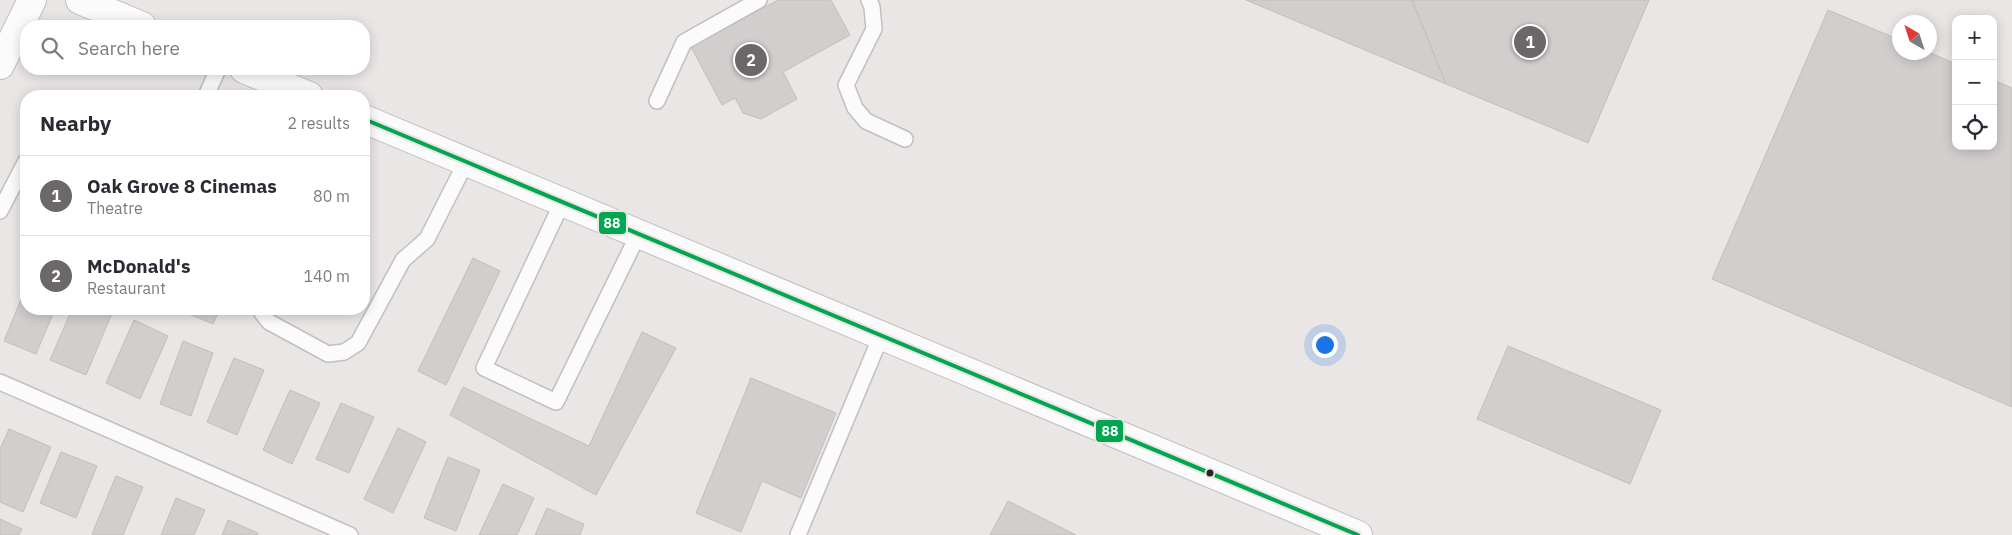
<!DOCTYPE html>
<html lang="en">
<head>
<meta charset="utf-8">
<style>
	:root { --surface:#fff; --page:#f2f2f3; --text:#2b2b33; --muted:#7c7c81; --line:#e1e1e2; --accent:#6b6867 }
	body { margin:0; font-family:"IBM Plex Sans",sans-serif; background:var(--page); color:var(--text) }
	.controls { position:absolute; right:15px; top:15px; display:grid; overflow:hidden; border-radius:10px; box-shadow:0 2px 12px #0003 }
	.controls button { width:45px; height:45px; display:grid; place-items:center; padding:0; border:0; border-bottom:1px solid var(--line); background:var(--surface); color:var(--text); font:25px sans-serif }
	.compass { position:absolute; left:1892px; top:15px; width:45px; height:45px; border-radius:50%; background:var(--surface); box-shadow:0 2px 12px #0003; rotate:321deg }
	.you { position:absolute; left:1324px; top:344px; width:18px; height:18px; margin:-12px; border:4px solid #fff; border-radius:50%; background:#1a73e8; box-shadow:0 0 0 8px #1a73e833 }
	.badge { display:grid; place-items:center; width:32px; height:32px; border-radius:50%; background:var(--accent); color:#fff; font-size:16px; font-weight:700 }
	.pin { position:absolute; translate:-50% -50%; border:2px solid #fff; box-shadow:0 1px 5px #0006 }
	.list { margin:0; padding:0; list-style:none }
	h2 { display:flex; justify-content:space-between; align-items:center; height:65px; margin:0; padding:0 20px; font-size:21px }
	h2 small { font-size:16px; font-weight:400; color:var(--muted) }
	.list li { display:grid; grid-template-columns:32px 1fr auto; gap:15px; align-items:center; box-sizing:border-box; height:80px; padding:0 20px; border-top:1px solid var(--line) }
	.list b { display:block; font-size:19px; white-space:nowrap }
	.list p { margin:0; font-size:16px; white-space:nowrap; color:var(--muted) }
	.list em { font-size:16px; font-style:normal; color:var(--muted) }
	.icon { flex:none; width:28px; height:28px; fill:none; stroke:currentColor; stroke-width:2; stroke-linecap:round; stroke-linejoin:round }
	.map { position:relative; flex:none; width:2012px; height:535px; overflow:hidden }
	.search { position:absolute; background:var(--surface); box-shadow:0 2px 12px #0003; left:20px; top:20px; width:350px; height:55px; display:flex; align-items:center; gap:12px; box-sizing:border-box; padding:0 18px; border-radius:20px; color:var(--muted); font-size:19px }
	.panel { position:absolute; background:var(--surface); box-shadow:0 2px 12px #0003; left:20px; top:90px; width:350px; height:225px; border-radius:20px }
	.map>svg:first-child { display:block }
</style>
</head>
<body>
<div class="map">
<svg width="2012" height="535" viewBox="0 0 2012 535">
	<rect width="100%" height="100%" fill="#eae6e5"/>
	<g fill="#d1cecd" stroke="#c2bebd">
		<polygon points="778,0 831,0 850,35 783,72 797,99 761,119 743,113 735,98 722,105 691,47"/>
		<polygon points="1246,0 1412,0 1446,84"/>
		<polygon points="1412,0 1649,0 1588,143 1446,84"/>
		<polygon points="1828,10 1900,40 1900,52 1928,52 1956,64 1956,146 1993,146 1993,80 2012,88 2012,407 1712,279"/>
		<polygon points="473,258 500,271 446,385 418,371"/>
		<polygon points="26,287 26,309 55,309 36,354 4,341"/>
		<polygon points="72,309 109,309 113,311 86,375 50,360"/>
		<polygon points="177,309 220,309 213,324"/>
		<polygon points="134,320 168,336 140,399 106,383"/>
		<polygon points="642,332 676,348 596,495 450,415 463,387 589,446"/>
		<polygon points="183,341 213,353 191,416 160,404"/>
		<polygon points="1508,346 1661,410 1630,484 1477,419"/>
		<polygon points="234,358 264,370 237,435 207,422"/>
		<polygon points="751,378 836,413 801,498 762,481 741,532 696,513"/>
		<polygon points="290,390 320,403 292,464 263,450"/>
		<polygon points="341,403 374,417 349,473 316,459"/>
		<polygon points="398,428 426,442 393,513 364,499"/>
		<polygon points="9,429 51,447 23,512 0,502 0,449"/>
		<polygon points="61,452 97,466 76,518 40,503"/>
		<polygon points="448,457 480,470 456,531 424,518"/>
		<polygon points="116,476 143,487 123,535 94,535 92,534"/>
		<polygon points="503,484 534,498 517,535 479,535"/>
		<polygon points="176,498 205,510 194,535 161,535"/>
		<polygon points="1008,501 1076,535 990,535"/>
		<polygon points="547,508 584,524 580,535 535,535"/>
		<polygon points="0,519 22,529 19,535 0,535"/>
		<polygon points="228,520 258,533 257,535 222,535"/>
	</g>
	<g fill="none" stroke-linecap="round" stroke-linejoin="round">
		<defs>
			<g id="service">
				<polyline points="869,0 872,7 874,29 846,85 855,108 866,121 905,139"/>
				<polyline points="206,96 218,69"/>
				<polyline points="657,101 684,42 759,0"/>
				<polyline points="562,203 484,368 556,402 638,235"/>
				<polyline points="0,211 26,161"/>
				<polyline points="262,309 262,313 269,322 328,354 344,352 358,343 403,260 427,239 466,162"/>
				<polyline points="0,382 350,535"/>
				<polyline points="798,535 881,336"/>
			</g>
			<polyline id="tertiary" points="0,65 32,0"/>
			<g id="primary">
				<polyline points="80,0 142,26"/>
				<polyline points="244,69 309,96"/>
				<polyline points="364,119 1358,535"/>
			</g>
		</defs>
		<use href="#service" stroke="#c2bfbe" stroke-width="18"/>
		<use href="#tertiary" stroke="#c2bfbe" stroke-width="30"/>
		<use href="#primary" stroke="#c2bfbe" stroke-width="30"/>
		<use href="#service" stroke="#fcfbfb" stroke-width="15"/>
		<use href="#tertiary" stroke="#fcfbfb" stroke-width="28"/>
		<use href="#primary" stroke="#fcfbfb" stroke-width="28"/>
		<defs>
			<polyline id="bus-1" points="364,119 1358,535"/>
		</defs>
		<use href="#bus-1" stroke="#ede5e2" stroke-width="8"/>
		<use href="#bus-1" stroke="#00a651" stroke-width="4"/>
	</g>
	<circle fill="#272423" stroke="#ede5e2" stroke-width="2" cx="1210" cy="473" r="4.5"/>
	<g stroke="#ede5e2" stroke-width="2">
		<rect x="598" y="211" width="29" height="24" rx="5" fill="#00a651"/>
		<rect x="1095" y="419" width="29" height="24" rx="5" fill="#00a651"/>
	</g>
	<g font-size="14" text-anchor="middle" font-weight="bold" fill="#fff">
		<text x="612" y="228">88</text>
		<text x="1110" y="436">88</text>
	</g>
</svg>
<div class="controls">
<button>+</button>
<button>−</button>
<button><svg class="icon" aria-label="locate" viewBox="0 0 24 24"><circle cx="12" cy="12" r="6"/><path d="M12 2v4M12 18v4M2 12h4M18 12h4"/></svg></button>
</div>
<svg class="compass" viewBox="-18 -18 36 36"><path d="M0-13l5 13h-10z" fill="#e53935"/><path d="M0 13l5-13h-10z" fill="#7c7c81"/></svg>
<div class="you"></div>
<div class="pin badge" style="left:1530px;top:42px">1</div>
<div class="pin badge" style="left:751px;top:60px">2</div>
<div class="search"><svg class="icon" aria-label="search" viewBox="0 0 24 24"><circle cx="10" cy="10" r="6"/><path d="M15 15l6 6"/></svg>Search here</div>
<section class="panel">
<h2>Nearby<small>2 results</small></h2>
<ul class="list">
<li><span class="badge">1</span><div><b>Oak Grove 8 Cinemas</b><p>Theatre</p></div><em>80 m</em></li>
<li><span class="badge">2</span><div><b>McDonald's</b><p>Restaurant</p></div><em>140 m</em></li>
</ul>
</section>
</div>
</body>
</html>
